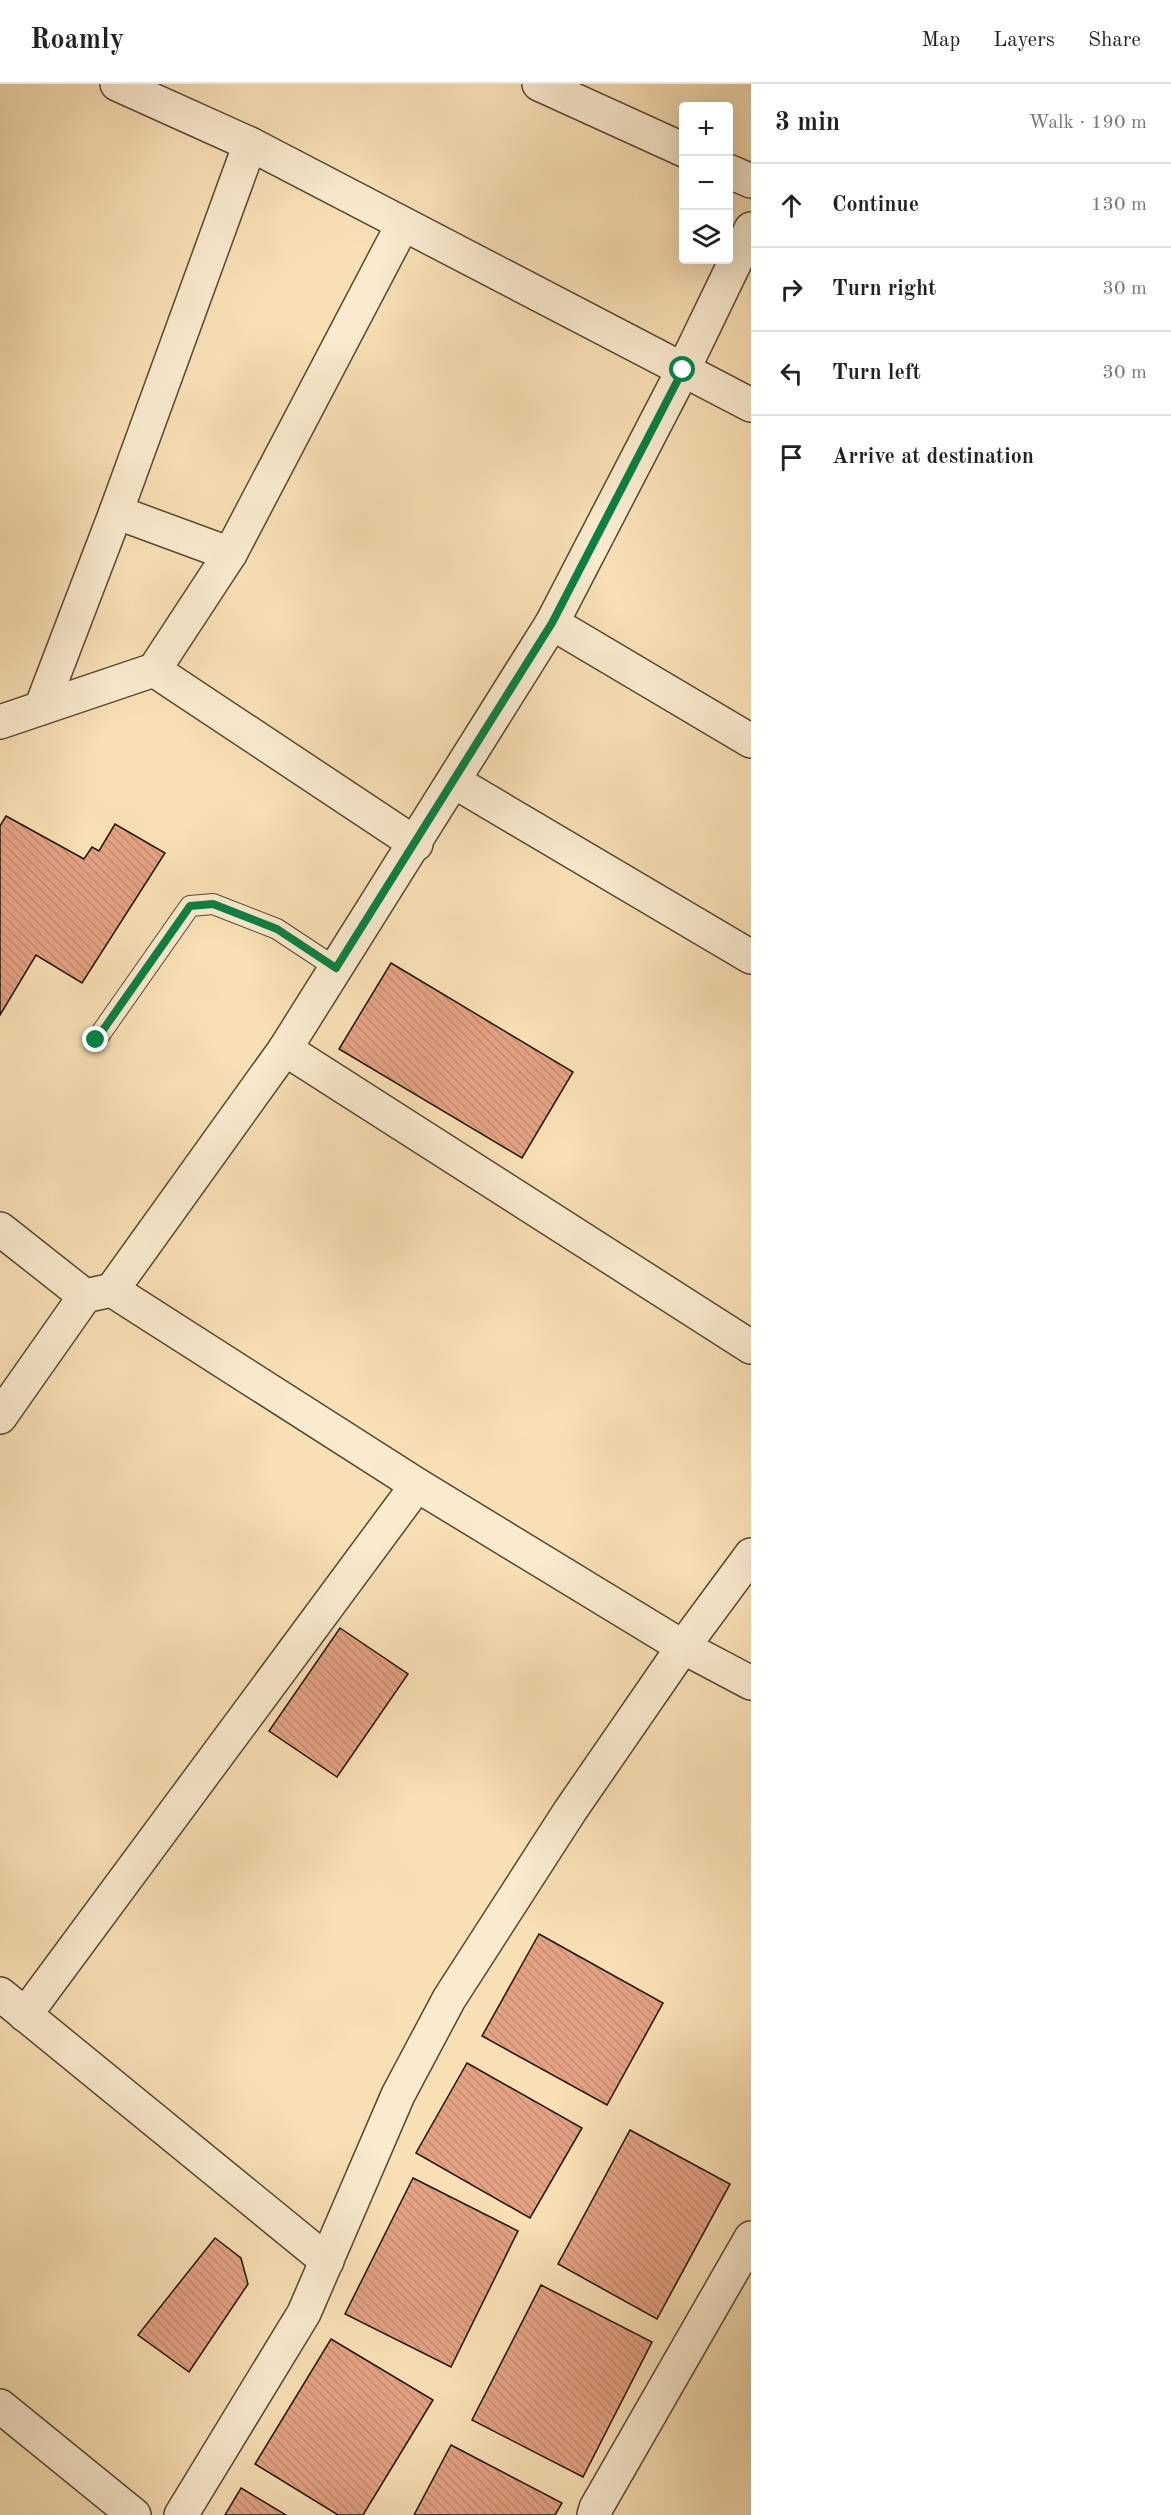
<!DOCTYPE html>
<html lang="en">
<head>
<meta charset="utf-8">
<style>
	:root { --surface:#fff; --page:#f6f6f6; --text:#222; --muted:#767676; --line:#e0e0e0 }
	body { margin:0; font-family:"Old Standard TT",serif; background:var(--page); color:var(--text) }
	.controls { position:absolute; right:18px; top:18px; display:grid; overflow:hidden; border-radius:6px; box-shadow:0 6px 24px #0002 }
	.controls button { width:54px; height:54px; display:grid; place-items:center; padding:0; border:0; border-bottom:2px solid var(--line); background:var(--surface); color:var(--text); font:30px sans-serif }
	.stop { position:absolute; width:18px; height:18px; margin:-14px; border:4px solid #0b8043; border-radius:50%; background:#fff }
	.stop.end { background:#0b8043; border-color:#fff; box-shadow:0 2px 6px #0008 }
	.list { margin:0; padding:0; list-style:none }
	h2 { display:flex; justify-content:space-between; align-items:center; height:78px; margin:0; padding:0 24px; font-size:26px }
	h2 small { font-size:20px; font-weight:400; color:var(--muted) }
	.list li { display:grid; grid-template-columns:39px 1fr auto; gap:18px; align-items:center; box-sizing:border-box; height:84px; padding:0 24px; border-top:2px solid var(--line) }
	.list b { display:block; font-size:22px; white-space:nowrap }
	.list em { font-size:20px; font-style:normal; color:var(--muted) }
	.icon { flex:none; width:33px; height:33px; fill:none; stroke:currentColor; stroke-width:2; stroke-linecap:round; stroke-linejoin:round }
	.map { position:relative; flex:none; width:751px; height:2431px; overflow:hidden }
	header { display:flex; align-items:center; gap:36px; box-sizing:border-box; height:84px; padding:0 30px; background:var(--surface); border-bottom:2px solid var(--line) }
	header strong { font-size:28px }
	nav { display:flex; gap:33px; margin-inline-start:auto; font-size:21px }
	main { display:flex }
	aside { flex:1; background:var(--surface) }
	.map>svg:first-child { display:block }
</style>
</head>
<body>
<header>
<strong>Roamly</strong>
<nav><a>Map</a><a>Layers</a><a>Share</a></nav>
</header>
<main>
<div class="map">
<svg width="751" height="2431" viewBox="0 0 751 2431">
	<defs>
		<pattern id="building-back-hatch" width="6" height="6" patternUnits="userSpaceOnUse" patternTransform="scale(1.5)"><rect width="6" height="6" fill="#e4a283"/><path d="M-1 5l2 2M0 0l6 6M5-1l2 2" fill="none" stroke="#c38b70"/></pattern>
	</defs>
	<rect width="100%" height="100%" fill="#f8dfb4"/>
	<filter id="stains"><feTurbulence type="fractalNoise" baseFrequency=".00333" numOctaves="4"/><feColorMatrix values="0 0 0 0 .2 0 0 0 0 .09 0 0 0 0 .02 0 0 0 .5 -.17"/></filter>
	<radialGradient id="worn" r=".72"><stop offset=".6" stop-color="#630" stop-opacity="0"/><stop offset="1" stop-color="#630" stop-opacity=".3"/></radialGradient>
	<g fill="url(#building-back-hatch)" stroke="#201507" stroke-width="1.5">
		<polygon points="6,732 84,775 92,763 99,767 115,740 165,769 82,899 36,871 0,931 0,742"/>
		<polygon points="391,879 573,988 522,1074 339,965"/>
		<polygon points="340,1544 408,1590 337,1693 269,1647"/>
		<polygon points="539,1850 663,1919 607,2021 482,1952"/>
		<polygon points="467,1979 582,2044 530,2134 416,2069"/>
		<polygon points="630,2046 730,2100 657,2235 558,2180"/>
		<polygon points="413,2094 518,2147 451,2283 345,2230"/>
		<polygon points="215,2154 241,2174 248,2200 189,2288 138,2251"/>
		<polygon points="541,2201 652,2258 583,2393 472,2336"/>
		<polygon points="331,2255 433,2316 363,2431 338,2431 255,2380"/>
		<polygon points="451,2361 562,2419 555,2431 414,2431"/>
		<polygon points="241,2404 286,2431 225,2431"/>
	</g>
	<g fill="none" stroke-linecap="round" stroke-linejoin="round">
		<defs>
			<polyline id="lane" points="96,956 190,822 213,820 277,845 336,884"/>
			<g id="street">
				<polyline points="117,0 250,60 751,321"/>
				<polyline points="539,0 684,66"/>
				<polyline points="728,87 751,97"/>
				<polyline points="403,140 230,470 154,586 416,760"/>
				<polyline points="116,428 230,470"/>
				<polyline points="552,539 751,657"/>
				<polyline points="41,624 116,428 250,60"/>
				<polyline points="0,638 154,586"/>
				<polyline points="455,698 751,873"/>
				<polyline points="285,965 751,1263"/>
				<polyline points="0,1145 85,1212 112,1206 417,1401 683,1563 751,1599"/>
				<polyline points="112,1206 285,965 552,539 683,286 751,145"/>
				<polyline points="0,1333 85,1212"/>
				<polyline points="0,1910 327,2177"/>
				<polyline points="25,1931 417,1401"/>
				<polyline points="0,2322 134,2431"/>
				<polyline points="181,2431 304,2229 398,2011 449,1915 570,1727 683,1563 751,1471"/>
				<polyline points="594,2431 596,2424 751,2154"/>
			</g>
		</defs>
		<use href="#lane" stroke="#564832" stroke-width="22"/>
		<use href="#street" stroke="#564832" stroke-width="36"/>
		<use href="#lane" stroke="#faeace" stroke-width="20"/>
		<use href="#street" stroke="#faeace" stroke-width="33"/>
	</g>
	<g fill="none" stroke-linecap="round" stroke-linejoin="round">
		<polyline stroke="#0b8043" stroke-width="8" points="96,956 190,822 213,820 277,845 336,884 552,539 683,286"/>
	</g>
	<rect width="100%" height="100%" filter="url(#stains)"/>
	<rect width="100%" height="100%" fill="url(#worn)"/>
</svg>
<div class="controls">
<button>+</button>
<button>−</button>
<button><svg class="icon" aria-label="layers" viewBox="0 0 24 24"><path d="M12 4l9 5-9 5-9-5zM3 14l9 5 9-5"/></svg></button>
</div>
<div class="stop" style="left:683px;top:286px"></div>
<div class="stop end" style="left:96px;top:956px"></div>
</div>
<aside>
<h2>3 min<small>Walk · 190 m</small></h2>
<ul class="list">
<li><svg class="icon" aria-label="ahead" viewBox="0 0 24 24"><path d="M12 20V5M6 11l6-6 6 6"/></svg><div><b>Continue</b></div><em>130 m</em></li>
<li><svg class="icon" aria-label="right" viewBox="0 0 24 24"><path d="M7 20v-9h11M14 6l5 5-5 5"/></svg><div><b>Turn right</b></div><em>30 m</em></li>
<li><svg class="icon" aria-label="left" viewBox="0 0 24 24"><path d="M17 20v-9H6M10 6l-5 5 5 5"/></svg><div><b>Turn left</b></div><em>30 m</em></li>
<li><svg class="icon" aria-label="arrive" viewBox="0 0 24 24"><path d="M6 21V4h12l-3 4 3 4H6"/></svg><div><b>Arrive at destination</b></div></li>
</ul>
</aside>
</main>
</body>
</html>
